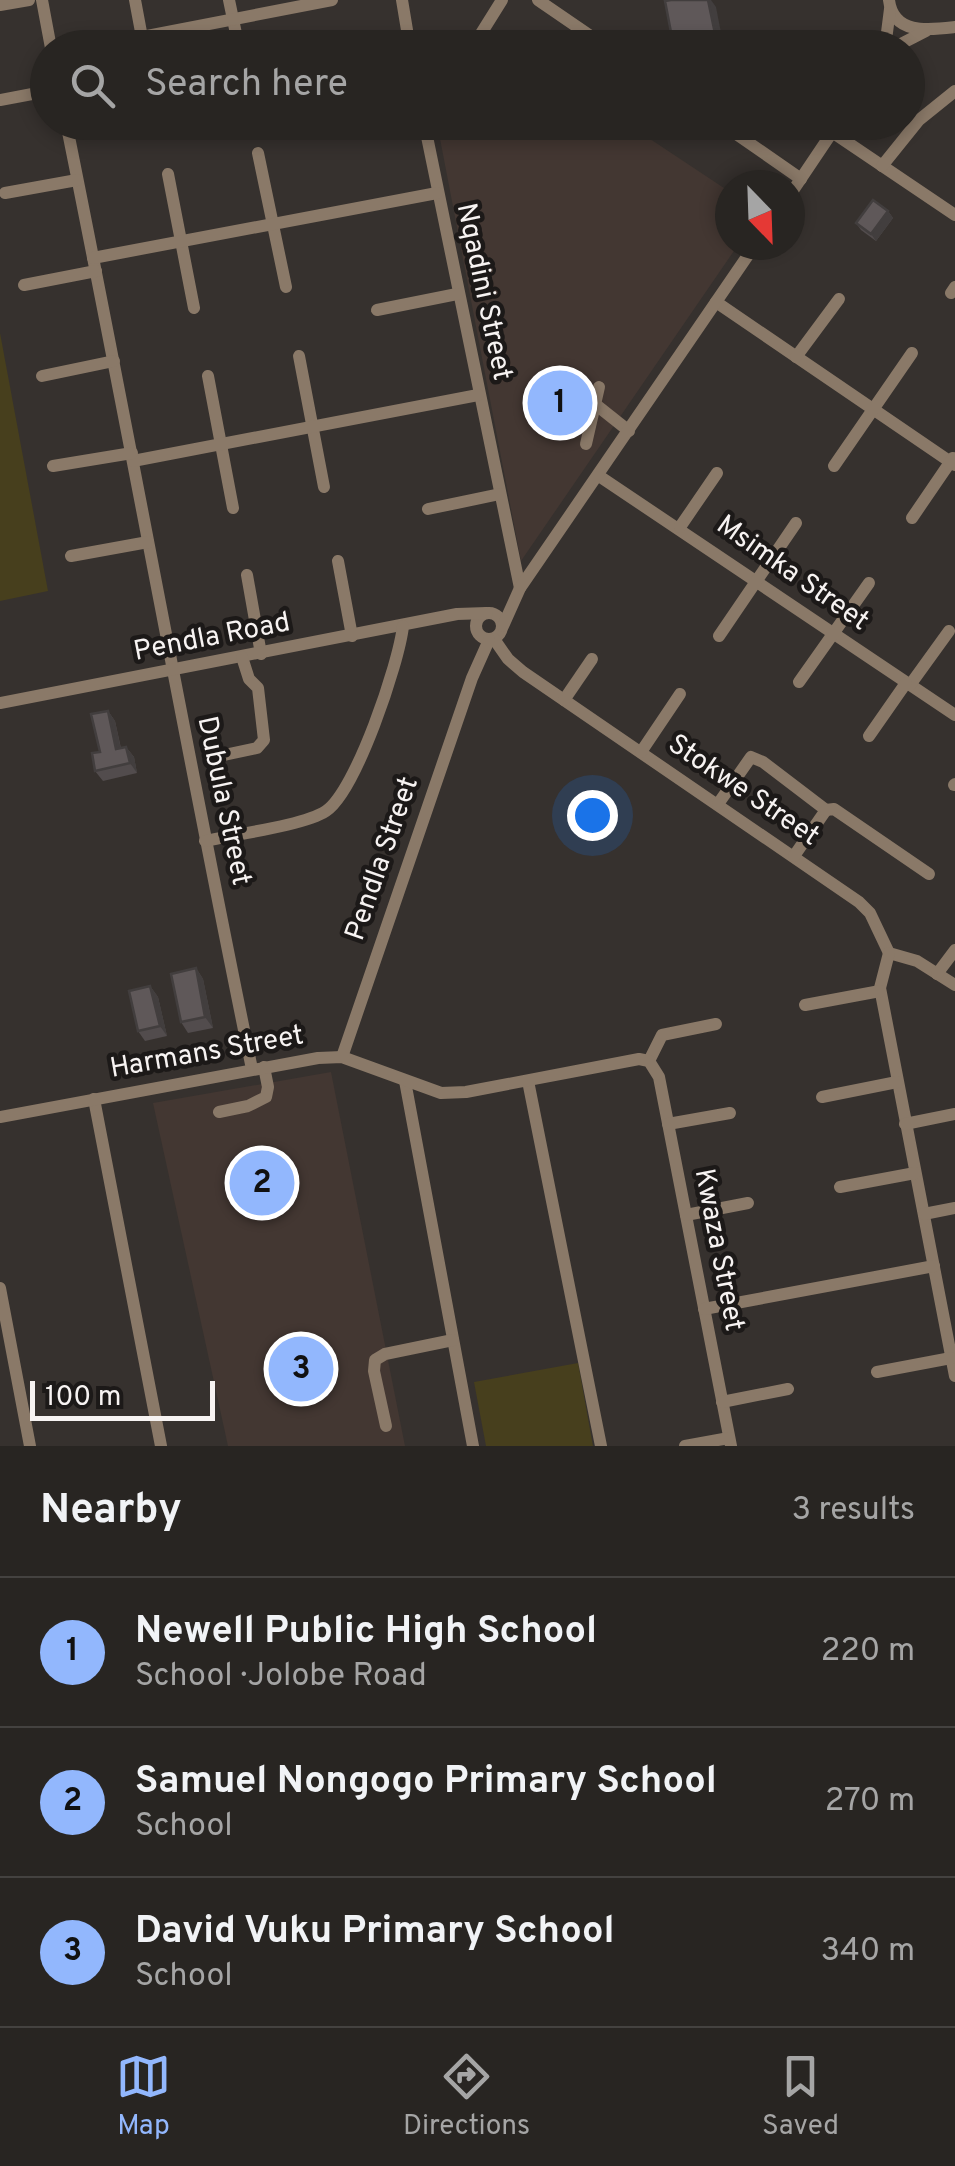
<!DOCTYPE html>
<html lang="en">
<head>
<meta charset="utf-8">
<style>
	:root { --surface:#282522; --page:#302d2a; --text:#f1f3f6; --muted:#a5a5a5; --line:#444240; --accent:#92b7fd }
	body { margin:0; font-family:Overpass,sans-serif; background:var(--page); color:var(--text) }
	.compass { position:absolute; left:715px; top:170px; width:90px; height:90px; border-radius:50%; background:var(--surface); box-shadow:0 5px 15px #0003; rotate:157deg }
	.scale { position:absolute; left:30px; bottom:25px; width:185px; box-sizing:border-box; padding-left:10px; border:5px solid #f7f3f2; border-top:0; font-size:28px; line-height:35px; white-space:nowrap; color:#f7f3f2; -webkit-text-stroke:8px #1c1918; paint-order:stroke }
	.you { position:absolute; left:592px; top:815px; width:35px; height:35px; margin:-25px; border:8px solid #fff; border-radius:50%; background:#1a73e8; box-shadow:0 0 0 15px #1a73e833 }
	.badge { display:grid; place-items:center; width:65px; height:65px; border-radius:50%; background:var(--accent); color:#111; font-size:32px; font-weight:700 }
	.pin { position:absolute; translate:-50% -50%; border:5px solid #fff; box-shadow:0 2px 10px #0006 }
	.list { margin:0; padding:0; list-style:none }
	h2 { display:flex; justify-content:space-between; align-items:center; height:130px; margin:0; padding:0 40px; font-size:42px }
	h2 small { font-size:32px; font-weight:400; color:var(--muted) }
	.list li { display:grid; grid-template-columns:65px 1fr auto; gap:30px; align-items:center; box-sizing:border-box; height:150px; padding:0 40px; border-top:2px solid var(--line) }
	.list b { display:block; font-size:38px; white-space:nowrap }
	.list p { margin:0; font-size:32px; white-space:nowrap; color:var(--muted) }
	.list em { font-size:32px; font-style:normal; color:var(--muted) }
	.icon { flex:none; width:55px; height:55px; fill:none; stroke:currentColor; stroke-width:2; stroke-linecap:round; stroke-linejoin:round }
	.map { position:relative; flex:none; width:955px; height:1446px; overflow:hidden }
	.search { position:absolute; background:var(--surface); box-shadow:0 5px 15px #0003; left:30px; right:30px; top:30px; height:110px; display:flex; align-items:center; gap:25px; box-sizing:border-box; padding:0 35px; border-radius:55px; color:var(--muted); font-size:38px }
	.sheet { height:580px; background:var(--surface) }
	nav { display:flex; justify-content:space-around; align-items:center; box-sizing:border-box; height:140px; border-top:2px solid var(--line); background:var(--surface); font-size:28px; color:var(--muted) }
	nav a { display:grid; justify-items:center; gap:5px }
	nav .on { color:var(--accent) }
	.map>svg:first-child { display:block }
</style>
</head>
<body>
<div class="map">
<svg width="955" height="1446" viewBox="0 0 955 1446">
	<rect width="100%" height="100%" fill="#36312e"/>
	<g fill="#433732">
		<polygon points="437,123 626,123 730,192 730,245 738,245 521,561"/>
		<polygon points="331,1072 405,1446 228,1446 153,1103"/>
	</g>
	<g fill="#473f1d">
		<polygon points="0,333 48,591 0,601"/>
		<polygon points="578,1363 593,1446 486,1446 474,1382"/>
	</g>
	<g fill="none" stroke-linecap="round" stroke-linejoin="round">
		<g stroke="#8a7968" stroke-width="12">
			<polyline points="42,0 51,48"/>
			<polyline points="135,0 144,48"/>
			<polyline points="229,0 239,48"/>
			<polyline points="402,0 410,48"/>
			<polyline points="538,0 608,48"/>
			<path d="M889,0C893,35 929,30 955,27"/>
			<polyline points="0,5 29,0"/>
			<polyline points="85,48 332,0"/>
			<polyline points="472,48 502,0"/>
			<polyline points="885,48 890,9"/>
			<polyline points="893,48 926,31"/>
			<polyline points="0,100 48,91"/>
			<path d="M66,122C130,438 187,754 252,1069"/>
			<polyline points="424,122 520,588"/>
			<polyline points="719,122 801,179"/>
			<polyline points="832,132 955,215"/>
			<polyline points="258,153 286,287"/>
			<polyline points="882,166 919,120 955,91"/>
			<polyline points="168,174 194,308"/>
			<polyline points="5,193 77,180"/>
			<polyline points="790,195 839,122"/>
			<polyline points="93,258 437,193"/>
			<polyline points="24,285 96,271"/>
			<polyline points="951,293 955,287"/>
			<polyline points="716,302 955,465"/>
			<polyline points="377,310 457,294"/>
			<polyline points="299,356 324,487"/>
			<polyline points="796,357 839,299"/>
			<polyline points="42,376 114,361"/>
			<polyline points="208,376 233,508"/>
			<polyline points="595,404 629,431"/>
			<polyline points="586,444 599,387"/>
			<polyline points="133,461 478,395"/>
			<polyline points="53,466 132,453"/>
			<polyline points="834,466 912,353"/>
			<polyline points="599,476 955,715"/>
			<polyline points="428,509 500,494"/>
			<polyline points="912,518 953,458"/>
			<polyline points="680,527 717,473"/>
			<polyline points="71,556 148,542"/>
			<polyline points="338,561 352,636"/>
			<polyline points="247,575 261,654"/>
			<circle cx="489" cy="626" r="13"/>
			<polyline points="503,626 520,588 755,245"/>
			<polyline points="719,636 796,523"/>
			<polyline points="494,639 508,659 523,672 859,902 870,913 889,953 917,961 955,985"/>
			<polyline points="799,682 869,583"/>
			<polyline points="910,685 949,631"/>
			<polyline points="564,700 592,659"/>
			<polyline points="0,703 457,614 487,613"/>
			<polyline points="869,736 906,683"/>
			<polyline points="641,752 680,694"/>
			<polyline points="210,758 257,748 264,740 258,688 249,679 242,657"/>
			<polyline points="954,785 955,784"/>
			<polyline points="718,804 751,757 763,762 826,810 794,856"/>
			<polyline points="826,810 834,809 929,874"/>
			<path d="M205,841C235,834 303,826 326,811C356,791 399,663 403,626"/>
			<polyline points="889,953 880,988 955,1376"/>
			<polyline points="937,974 955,950"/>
			<polyline points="805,1005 880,991"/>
			<polyline points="342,1057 472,678 489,640"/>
			<polyline points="649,1061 662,1035 716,1024"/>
			<polyline points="405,1081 473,1446"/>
			<polyline points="528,1081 601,1446"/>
			<polyline points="822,1097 897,1082"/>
			<polyline points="94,1099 161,1446"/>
			<polyline points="219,1112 248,1106 266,1097 268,1087 264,1067"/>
			<polyline points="0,1117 318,1058 342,1057 441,1093 466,1092 639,1059 649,1061 659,1077 731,1446"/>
			<polyline points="668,1124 730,1113"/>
			<polyline points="905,1124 955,1114"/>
			<polyline points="840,1187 915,1173"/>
			<polyline points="924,1214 955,1208"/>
			<polyline points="686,1215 748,1203"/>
			<polyline points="0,1288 30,1446"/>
			<polyline points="704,1309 934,1266"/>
			<polyline points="877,1372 951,1358"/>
			<polyline points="722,1402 788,1389"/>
			<polyline points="386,1426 374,1371 375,1360 385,1354 453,1340"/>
			<polyline points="685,1446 729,1438"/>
		</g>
	</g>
	<g fill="#524c4d">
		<polygon points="888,211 893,218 876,241 861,230 856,223"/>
		<polygon points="108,711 115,721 121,748 126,747 134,757 137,773 103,781 95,771"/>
		<polygon points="196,968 203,979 213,1028 188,1033 181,1022"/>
		<polygon points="150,986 158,997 167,1036 145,1041 138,1031"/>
	</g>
	<g fill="#423e3e">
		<polygon points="708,0 711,0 716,7 724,48 718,48"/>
		<polygon points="888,211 893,218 876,241 871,234"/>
		<polygon points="108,711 115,721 123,759 116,749"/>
		<polygon points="126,747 134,757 137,773 130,763"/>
		<polygon points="196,968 203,979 213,1028 205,1017"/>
		<polygon points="150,986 158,997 167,1036 160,1026"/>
	</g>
	<g fill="#5f5859" stroke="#423e3e" stroke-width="2.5">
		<polygon points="671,0 708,0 718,48 674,48 665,1"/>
		<polygon points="873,200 888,211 871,234 856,223"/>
		<polygon points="108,711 116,749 126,747 130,763 95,771 92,753 100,752 91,714"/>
		<polygon points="196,968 205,1017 181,1022 171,974"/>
		<polygon points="150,986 160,1026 138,1031 129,991"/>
	</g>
	<g text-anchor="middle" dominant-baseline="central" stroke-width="9" stroke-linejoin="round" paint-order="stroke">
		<g font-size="28" fill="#f7f3f2" stroke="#1c1918">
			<text transform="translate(483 292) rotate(78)">Nqadini Street</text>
			<text transform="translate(792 574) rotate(35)">Msimka Street</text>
			<text transform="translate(212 638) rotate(-11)">Pendla Road</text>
			<text transform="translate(743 791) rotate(34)">Stokwe Street</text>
			<text transform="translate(223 801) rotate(78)">Dubula Street</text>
			<text transform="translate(383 859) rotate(-71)">Pendla Street</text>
			<text transform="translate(207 1053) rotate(-10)">Harmans Street</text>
			<text transform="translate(718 1250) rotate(79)">Kwaza Street</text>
		</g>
	</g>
</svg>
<svg class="compass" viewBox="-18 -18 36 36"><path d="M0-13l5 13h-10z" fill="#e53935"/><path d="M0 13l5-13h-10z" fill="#a5a5a5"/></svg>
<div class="scale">100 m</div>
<div class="you"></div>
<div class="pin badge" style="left:560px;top:403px">1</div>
<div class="pin badge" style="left:262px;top:1183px">2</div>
<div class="pin badge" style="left:301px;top:1369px">3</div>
<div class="search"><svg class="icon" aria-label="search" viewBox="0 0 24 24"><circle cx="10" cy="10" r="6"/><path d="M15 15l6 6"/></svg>Search here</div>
</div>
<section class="sheet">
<h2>Nearby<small>3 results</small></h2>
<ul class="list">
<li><span class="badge">1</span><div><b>Newell Public High School</b><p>School · Jolobe Road</p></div><em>220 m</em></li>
<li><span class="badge">2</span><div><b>Samuel Nongogo Primary School</b><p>School</p></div><em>270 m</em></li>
<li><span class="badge">3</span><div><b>David Vuku Primary School</b><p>School</p></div><em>340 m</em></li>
</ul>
</section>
<nav>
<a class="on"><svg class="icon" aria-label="map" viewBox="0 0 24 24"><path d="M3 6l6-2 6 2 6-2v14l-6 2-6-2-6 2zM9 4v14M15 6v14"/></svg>Map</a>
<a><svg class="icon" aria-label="directions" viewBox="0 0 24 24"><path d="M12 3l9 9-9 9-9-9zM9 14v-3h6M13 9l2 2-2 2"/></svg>Directions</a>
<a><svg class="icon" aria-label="saved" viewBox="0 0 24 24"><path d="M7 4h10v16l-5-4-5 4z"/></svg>Saved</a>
</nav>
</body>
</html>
